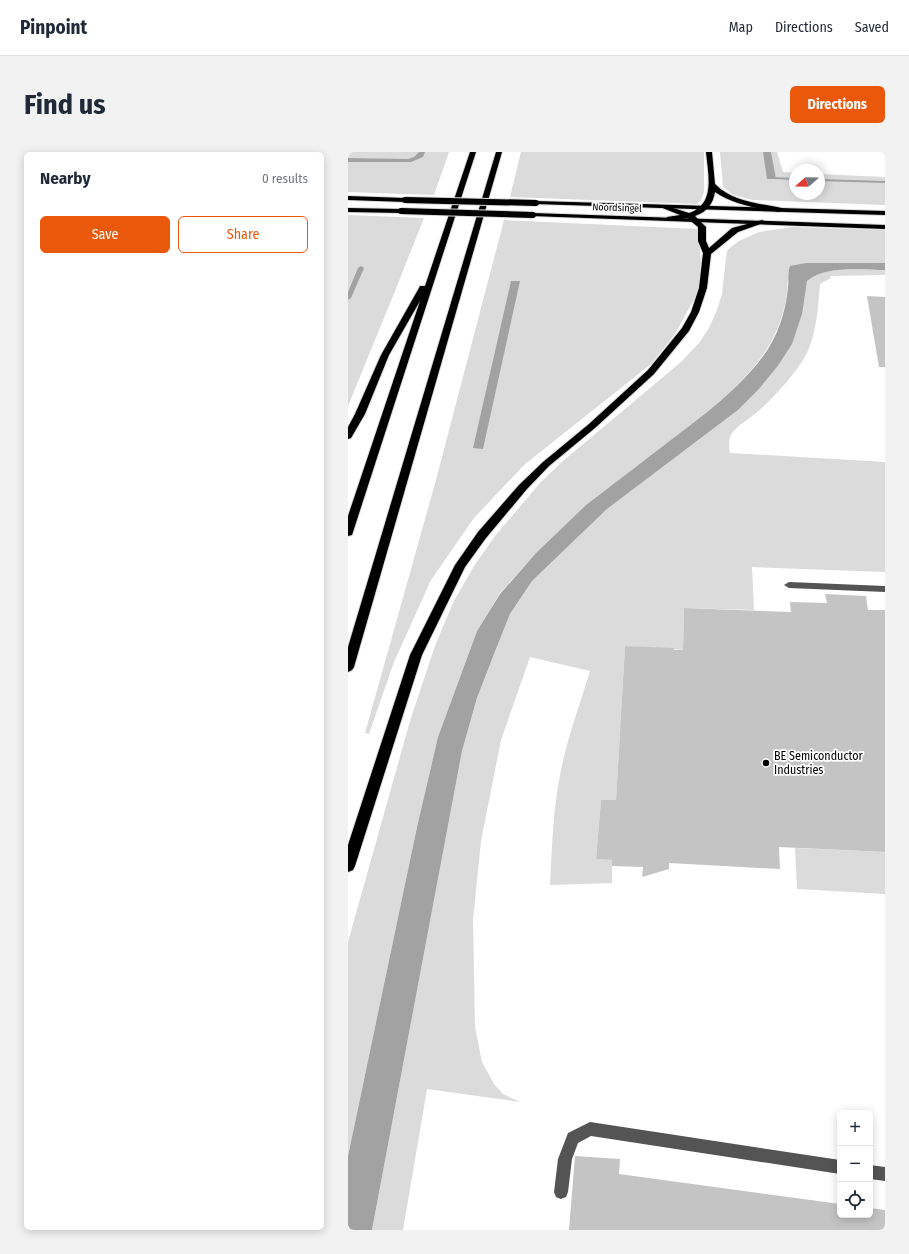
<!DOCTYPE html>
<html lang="en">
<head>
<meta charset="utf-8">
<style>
	:root { --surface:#fff; --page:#f2f2f3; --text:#1f2937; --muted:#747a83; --line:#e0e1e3; --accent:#ea580c }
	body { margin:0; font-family:"Fira Sans Condensed",sans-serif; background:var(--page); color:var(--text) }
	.controls { position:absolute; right:12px; bottom:12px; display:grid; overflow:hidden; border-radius:6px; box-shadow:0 2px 10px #0003 }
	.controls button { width:36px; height:36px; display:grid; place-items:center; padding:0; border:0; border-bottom:1px solid var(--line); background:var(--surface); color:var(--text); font:20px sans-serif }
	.compass { position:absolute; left:441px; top:12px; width:36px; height:36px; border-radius:50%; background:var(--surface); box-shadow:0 2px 10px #0003; rotate:250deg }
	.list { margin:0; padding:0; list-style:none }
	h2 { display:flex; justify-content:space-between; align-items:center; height:52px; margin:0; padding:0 16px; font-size:17px }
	h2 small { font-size:13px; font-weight:400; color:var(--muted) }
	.actions { display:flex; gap:8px; padding:12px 16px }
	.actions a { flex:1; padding:9px 0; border:1px solid var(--accent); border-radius:6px; text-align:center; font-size:14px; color:var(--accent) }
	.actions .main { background:var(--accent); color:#fff }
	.icon { flex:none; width:22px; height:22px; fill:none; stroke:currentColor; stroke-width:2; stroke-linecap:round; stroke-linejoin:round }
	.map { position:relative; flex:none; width:537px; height:1078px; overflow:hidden; border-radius:6px }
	header { display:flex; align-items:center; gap:24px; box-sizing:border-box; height:56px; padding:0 20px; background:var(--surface); border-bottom:1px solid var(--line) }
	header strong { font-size:19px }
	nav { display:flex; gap:22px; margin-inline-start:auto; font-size:14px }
	.intro { display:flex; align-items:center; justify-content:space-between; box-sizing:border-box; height:96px; padding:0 24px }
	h1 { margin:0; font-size:28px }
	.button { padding:10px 18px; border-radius:6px; background:var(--accent); color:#fff; font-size:14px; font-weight:700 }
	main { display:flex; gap:24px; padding:0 24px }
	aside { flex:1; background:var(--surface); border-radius:6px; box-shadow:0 2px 10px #0003 }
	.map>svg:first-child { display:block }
</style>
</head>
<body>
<header>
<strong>Pinpoint</strong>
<nav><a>Map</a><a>Directions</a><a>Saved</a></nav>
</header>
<div class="intro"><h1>Find us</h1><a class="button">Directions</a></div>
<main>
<aside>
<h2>Nearby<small>0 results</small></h2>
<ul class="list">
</ul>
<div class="actions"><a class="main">Save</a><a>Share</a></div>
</aside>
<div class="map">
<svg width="537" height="1078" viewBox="0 0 537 1078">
	<rect width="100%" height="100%" fill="#fff"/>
	<g fill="#dbdbdb">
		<polygon points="0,0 101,0 86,43 0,40 0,8 33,7 0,6"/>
		<polygon points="173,0 356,0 356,40 353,48 349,52 162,45"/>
		<polygon points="372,0 429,0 435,20 447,21 447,42 471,42 471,22 537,25 537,53 405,48 385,43 375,35"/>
		<polygon points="0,63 76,66 45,144 0,254"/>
		<polygon points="156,68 350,77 353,111 350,140 327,182 303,212 176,313 126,366 83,428 46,510 21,582 17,581 88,328"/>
		<path d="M445,75L537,78V111H458L440,119C441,184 405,222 358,261L238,353L188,401L152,441L129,479L90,585L69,675L0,1004V790L62,569L88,491L106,449L126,414L147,384L192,331L215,309L333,210L351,191L361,176L369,158L374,142L378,106L379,99L383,95L391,89L411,80Z"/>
		<path d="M537,118V123L482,124L483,126L472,132C470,155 469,179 459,201C450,219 424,248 408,261C400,268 388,274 383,283C380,288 381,295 382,301L537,310V420L404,415L406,458L336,456L335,498L277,494L268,648H253L248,707L264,708V731L202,733C204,694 205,656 213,618C220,584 232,552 242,519L182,505L153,588L133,689L125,768L127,875L134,910L146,932L155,942L172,950L79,937L55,1078H24L114,599L129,546L146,502L162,462L184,429L259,357L390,258L411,237L429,215L459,129C477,113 515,118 537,118Z"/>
		<polygon points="447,696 537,700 537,742 449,737"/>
	</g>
	<g fill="#a2a2a2">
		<polygon points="71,0 77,0 75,5 63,10 0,10 0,6 60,7 66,5"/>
		<polygon points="415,0 423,0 428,27 419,27"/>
		<path d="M458,111H537V118C515,118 477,113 459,129L454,162L444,192L429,215L411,237L390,258L259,357L184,429L162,462L146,502L129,546L114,599L24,1078H0V1004L69,675L90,585L129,479L152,442L188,401L238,353L358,261C387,237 420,208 432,172C436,161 439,147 440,135C441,128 439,121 442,114Z"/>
		<polygon points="163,129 172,129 135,297 125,296"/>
	</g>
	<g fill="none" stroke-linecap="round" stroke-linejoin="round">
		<g fill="#a2a2a2" fill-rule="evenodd">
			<polygon points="424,25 447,26 447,28 426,27 424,26"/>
			<polygon points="471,27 537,29 537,31 471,29"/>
			<polygon points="13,114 16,116 3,146 0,148 0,140 10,116"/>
		</g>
	</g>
	<g fill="#c4c4c4">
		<polygon points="519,144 537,145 537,215 531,215"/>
		<polygon points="477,442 518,444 520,458 537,458 537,700 431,695 432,717 321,711 321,717 294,725 295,715 264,714 264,708 248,707 253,648 268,648 277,494 326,496 326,498 335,498 336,456 443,460 442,450 479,451"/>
		<polygon points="227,1004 272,1007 271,1022 492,1052 492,1063 522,1063 522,1056 537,1058 537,1078 221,1078"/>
	</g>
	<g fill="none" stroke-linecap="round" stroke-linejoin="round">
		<defs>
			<g id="major">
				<polygon points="0,44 57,46 60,48 57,50 0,48"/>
				<polygon points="188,49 537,59 537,63 186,52 186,50"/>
				<polygon points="0,56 53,57 56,59 53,61 0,60"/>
				<polygon points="185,61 537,73 537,77 183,64 182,63"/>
			</g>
			<g id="highway">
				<polygon points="122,0 128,0 5,380 4,383 0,384 0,364 72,149 41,203 17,262 3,286 0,287 0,275 7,262 33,203 71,136 72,134 77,134"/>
				<polygon points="148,0 154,0 6,515 4,518 0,520 0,495"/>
				<path d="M358,0H364L367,32C385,50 410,51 434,56L435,58L431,60C409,56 386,53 367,40C365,52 359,60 347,64L358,75V89L361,96L384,76L414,68L418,70L390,80L363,102L359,136L351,160L341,179L306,222L247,276L201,314L179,337L138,386L117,415L74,503L7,714L5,718L0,720V693L62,503L107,413L130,380L171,333L195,310L241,272L300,218L334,176L343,160L351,136L355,101L350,89V75L339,66L319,69V65L332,63L312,55L316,53L341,61C368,52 360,22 358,0Z"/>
			</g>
		</defs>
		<use href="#major" stroke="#dbdbdb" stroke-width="2"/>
		<use href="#highway" stroke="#dbdbdb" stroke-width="2"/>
		<g fill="#545454" fill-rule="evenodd">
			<polygon points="441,430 537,434 537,440 441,436 436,433"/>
			<polygon points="242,970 492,1008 492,1022 243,984 230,991 224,1007 220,1040 218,1045 213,1047 208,1045 206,1040 210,1007 220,981"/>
			<polygon points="522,1013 537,1015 537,1029 522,1027"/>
		</g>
		<use href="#major" fill="#000" fill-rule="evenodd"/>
		<use href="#highway" fill="#000" fill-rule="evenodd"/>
		<defs>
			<g id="major-bridge">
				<polyline points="57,48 188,51"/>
				<polyline points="53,59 185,63"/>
			</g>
		</defs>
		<use href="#major-bridge" stroke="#dbdbdb" stroke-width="8" stroke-linecap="butt"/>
		<use href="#major-bridge" stroke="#000" stroke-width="6"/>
	</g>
	<circle fill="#000" stroke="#fff" stroke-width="1.5" cx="418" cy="611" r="4"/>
	<g text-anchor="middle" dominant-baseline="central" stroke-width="3.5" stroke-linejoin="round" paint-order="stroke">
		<g font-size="10" fill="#000" stroke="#fff">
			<text transform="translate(269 56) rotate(2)">Noordsingel</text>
		</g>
		<g font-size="12" fill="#000" stroke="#fff" text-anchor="start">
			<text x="426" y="604">BE Semiconductor<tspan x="426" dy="14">Industries</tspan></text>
		</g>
	</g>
</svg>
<div class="controls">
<button>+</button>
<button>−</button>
<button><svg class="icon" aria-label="locate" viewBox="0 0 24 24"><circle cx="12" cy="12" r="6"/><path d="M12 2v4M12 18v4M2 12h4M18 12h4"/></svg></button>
</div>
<svg class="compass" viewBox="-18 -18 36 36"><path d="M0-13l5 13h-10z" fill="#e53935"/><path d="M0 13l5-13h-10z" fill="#747a83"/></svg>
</div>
</main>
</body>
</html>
